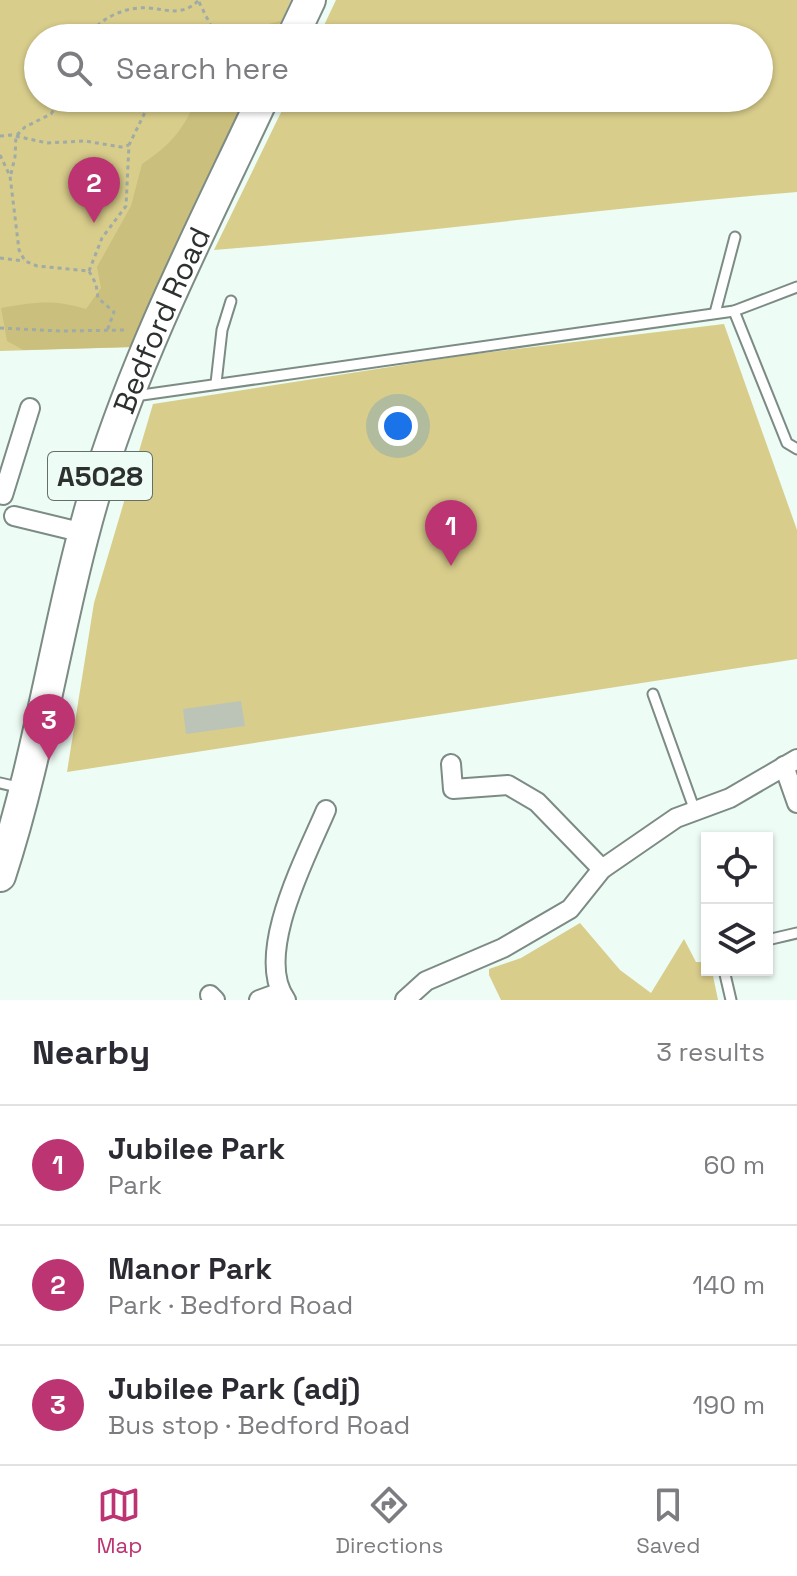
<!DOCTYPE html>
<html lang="en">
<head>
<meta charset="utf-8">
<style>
	:root { --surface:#fff; --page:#f2f2f3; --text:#2b2b33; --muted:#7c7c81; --line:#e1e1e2; --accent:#bc3472 }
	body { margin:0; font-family:"Space Grotesk",sans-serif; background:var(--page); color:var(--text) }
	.controls { position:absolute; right:24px; bottom:24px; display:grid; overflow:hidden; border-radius:0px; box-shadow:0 2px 6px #0004 }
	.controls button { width:72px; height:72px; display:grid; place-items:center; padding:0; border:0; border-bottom:2px solid var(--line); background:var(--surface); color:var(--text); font:40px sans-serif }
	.you { position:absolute; left:398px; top:426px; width:28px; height:28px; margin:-20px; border:6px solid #fff; border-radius:50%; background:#1a73e8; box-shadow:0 0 0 12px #1a73e833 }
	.badge { display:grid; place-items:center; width:52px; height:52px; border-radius:50%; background:var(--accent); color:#fff; font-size:26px; font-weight:700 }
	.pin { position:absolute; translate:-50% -66px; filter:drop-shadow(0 2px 4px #0008) }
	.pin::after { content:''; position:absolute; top:42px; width:28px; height:24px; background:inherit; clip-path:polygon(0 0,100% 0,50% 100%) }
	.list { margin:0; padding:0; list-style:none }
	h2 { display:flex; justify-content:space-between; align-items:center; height:104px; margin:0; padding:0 32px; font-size:34px }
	h2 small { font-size:26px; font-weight:400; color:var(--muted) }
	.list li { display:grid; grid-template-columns:52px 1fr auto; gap:24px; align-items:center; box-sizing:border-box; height:120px; padding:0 32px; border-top:2px solid var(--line) }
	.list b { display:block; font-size:30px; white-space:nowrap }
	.list p { margin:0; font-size:26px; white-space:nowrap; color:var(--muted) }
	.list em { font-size:26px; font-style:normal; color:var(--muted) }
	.icon { flex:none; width:44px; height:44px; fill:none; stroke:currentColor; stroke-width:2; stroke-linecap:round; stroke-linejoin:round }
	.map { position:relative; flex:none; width:797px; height:1000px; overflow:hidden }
	.search { position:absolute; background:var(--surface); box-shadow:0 2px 6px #0004; left:24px; right:24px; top:24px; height:88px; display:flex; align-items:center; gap:20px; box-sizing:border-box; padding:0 28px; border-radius:44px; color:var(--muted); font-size:30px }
	.sheet { height:464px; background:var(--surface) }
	nav { display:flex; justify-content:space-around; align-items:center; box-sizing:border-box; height:112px; border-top:2px solid var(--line); background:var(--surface); font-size:22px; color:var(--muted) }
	nav a { display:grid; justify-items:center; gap:4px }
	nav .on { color:var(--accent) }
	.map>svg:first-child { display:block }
</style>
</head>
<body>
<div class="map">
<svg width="797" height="1000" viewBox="0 0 797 1000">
	<rect width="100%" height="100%" fill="#edfcf5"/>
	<g fill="#d8cd8b">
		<polygon points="0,0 291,0 274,38 38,38 38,98 246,98 132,347 0,351"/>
		<path d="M336,0H797V192C602,208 409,235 214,250L288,98H759V38H318Z"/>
		<polygon points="724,324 797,530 797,659 67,772 94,603 153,404 466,355"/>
		<polygon points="580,923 620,970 651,993 684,939 696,962 706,962 707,970 712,971 718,1000 501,1000 489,975 489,969 521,958"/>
	</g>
	<g fill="#cabf7c">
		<polygon points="281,21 273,38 228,38 259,26"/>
		<path d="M197,98H246L132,347L23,350L7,341L1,308C35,302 53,299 86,309L101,288L97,267L131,206L142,164C173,143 182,131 197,98Z"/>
	</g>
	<polygon fill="#bcc4b8" points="241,701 245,726 186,734 183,709"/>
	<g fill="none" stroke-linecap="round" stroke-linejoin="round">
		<defs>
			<g id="service">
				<polyline points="734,311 787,443 797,449"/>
				<polyline points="715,313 735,237"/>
				<polyline points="216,383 222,330 231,301"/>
				<polyline points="135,396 734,311 797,287"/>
				<polyline points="653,694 695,811"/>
				<polyline points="0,783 22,788"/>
				<polyline points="767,940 797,933"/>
				<polyline points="724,970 731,1000"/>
			</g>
			<g id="minor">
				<polyline points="3,495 30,408"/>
				<polyline points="14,516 84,533"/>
				<polyline points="451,764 453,789 508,785 537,802 602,869"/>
				<polyline points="784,766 797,803"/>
				<polyline points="210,995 215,1000"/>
				<polyline points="259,1000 281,992"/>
				<path d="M286,1000C253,955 307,855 326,810"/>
				<polyline points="405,1000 426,981 503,948 570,909 602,869 676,818 730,798 797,759"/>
			</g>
			<g id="primary">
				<polyline points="292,38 310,0"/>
				<path id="s1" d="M0,876C43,745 59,607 100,476C141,345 205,222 263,98"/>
			</g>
		</defs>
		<use href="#service" stroke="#7d8b85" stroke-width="13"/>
		<use href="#minor" stroke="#7d8b85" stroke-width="22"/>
		<use href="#primary" stroke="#7d8b85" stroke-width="34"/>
		<g stroke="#a0aba6" stroke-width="3" stroke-dasharray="4 4" stroke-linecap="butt">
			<polyline points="199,2 212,28 214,38"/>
			<path d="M87,38C99,18 126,6 149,8C169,10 182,16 198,1"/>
			<polyline points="0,136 11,135 47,143 85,141 121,147 129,145"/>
			<polyline points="0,155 10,176 19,250 25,261 37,266 89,271 96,284 98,298 114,312 107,331"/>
			<polyline points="11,174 15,157 16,136 25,127 51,114 62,98"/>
			<polyline points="0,258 24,261"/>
			<polyline points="89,271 102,238 126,206 129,145 152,98"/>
			<polyline points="0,328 60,331 128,330"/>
		</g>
		<use href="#service" stroke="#fff" stroke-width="9"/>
		<use href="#minor" stroke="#fff" stroke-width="18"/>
		<use href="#primary" stroke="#fff" stroke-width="30"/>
	</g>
	<g text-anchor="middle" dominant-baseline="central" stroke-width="7" stroke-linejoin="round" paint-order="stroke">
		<rect fill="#edfcf5" stroke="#666e6a" stroke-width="2" x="48" y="452" width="104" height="48" rx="6"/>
		<g font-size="28" font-weight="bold" fill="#2c312f">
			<text x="100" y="476">A5028</text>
		</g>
		<g font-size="30" fill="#2c312f" stroke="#edfcf5">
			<text stroke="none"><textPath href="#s1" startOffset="580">Bedford Road</textPath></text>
		</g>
	</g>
</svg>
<div class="controls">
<button><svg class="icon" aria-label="locate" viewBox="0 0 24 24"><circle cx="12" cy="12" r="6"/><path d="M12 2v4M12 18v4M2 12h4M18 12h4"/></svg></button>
<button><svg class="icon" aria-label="layers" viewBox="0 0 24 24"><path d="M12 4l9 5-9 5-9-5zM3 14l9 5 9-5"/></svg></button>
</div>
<div class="you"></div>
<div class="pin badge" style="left:451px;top:566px">1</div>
<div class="pin badge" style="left:94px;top:223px">2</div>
<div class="pin badge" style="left:49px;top:760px">3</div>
<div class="search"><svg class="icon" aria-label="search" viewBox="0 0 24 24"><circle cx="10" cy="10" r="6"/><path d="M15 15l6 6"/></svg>Search here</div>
</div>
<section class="sheet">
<h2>Nearby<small>3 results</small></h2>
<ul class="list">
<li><span class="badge">1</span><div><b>Jubilee Park</b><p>Park</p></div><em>60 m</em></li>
<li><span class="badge">2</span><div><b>Manor Park</b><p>Park · Bedford Road</p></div><em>140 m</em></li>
<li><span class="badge">3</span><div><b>Jubilee Park (adj)</b><p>Bus stop · Bedford Road</p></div><em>190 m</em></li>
</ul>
</section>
<nav>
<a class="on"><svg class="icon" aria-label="map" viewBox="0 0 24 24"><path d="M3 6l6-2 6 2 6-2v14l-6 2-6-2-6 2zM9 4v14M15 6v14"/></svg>Map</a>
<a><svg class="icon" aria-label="directions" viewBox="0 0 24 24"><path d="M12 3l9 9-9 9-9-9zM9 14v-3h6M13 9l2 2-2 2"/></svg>Directions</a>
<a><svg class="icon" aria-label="saved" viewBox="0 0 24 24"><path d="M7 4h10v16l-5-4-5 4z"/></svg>Saved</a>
</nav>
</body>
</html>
